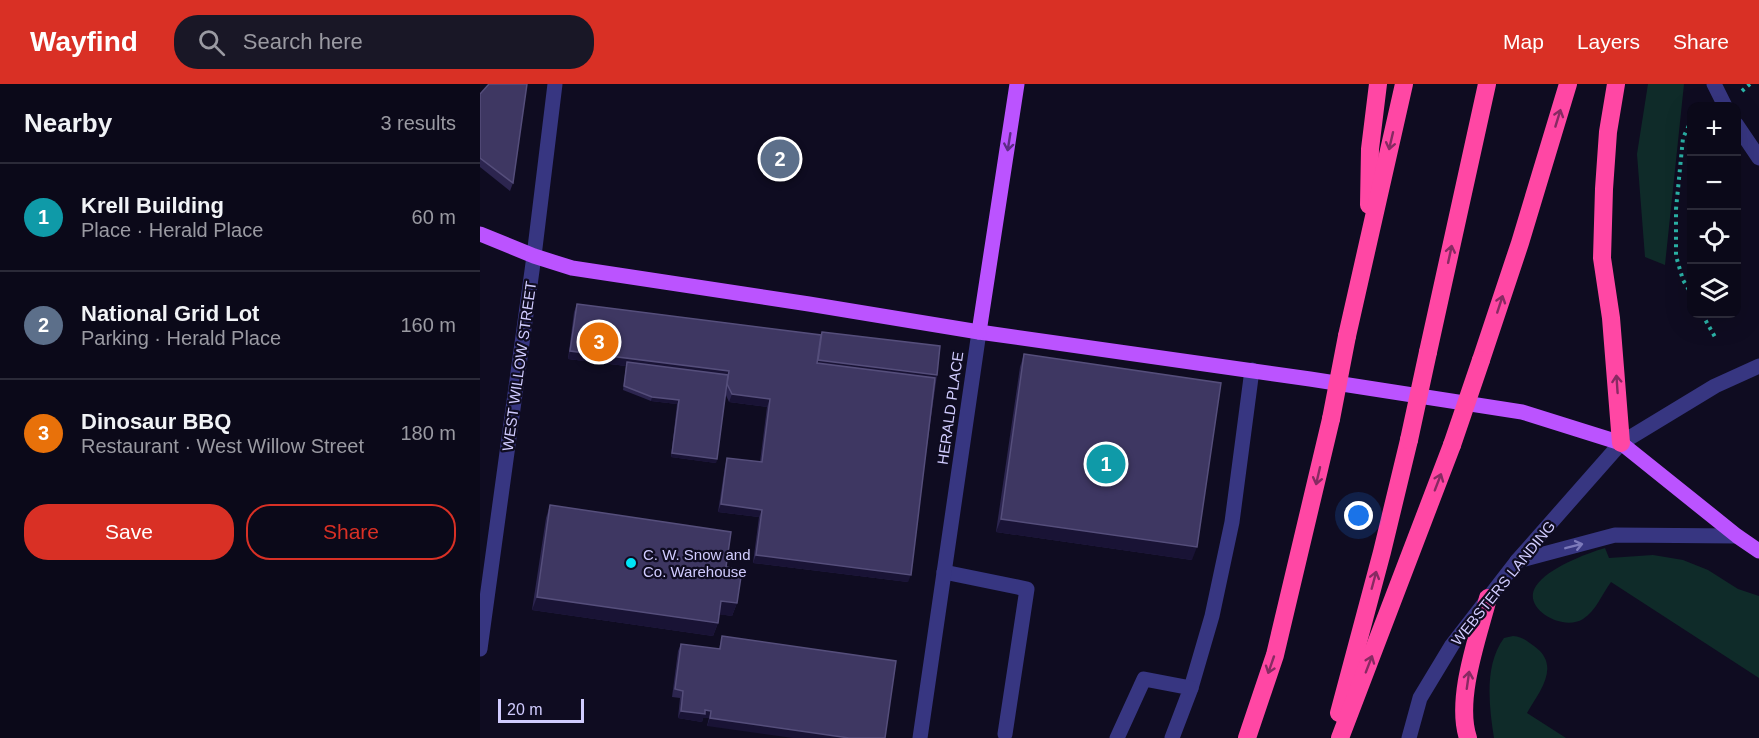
<!DOCTYPE html>
<html lang="en">
<head>
<meta charset="utf-8">
<style>
	:root { --surface:#0b0919; --page:#191726; --text:#f1f3f6; --muted:#9a9aa2; --line:#2b2a38; --accent:#d93025 }
	body { margin:0; font-family:Arial,sans-serif; background:var(--page); color:var(--text) }
	.controls { position:absolute; right:18px; top:18px; display:grid; overflow:hidden; border-radius:12px; box-shadow:0 6px 24px #0002 }
	.controls button { width:54px; height:54px; display:grid; place-items:center; padding:0; border:0; border-bottom:2px solid var(--line); background:var(--surface); color:var(--text); font:30px sans-serif }
	.scale { position:absolute; left:18px; bottom:15px; width:86px; box-sizing:border-box; padding-left:6px; border:3px solid #d1ccff; border-top:0; font-size:16px; line-height:21px; white-space:nowrap; color:#d1ccff; -webkit-text-stroke:4px #0f0c21; paint-order:stroke }
	.you { position:absolute; left:879px; top:432px; width:21px; height:21px; margin:-15px; border:4px solid #fff; border-radius:50%; background:#1a73e8; box-shadow:0 0 0 9px #1a73e833 }
	.badge { display:grid; place-items:center; width:39px; height:39px; border-radius:50%; background:var(--accent); color:#fff; font-size:20px; font-weight:700 }
	.pin { position:absolute; translate:-50% -50%; border:3px solid #fff; box-shadow:0 2px 6px #0006 }
	.list { margin:0; padding:0; list-style:none }
	h2 { display:flex; justify-content:space-between; align-items:center; height:78px; margin:0; padding:0 24px; font-size:26px }
	h2 small { font-size:20px; font-weight:400; color:var(--muted) }
	.list li { display:grid; grid-template-columns:39px 1fr auto; gap:18px; align-items:center; box-sizing:border-box; height:108px; padding:0 24px; border-top:2px solid var(--line) }
	.list b { display:block; font-size:22px; white-space:nowrap }
	.list p { margin:0; font-size:20px; white-space:nowrap; color:var(--muted) }
	.list em { font-size:20px; font-style:normal; color:var(--muted) }
	.actions { display:flex; gap:12px; padding:18px 24px }
	.actions a { flex:1; padding:14px 0; border:2px solid var(--accent); border-radius:24px; text-align:center; font-size:21px; color:var(--accent) }
	.actions .main { background:var(--accent); color:#fff }
	.icon { flex:none; width:33px; height:33px; fill:none; stroke:currentColor; stroke-width:2; stroke-linecap:round; stroke-linejoin:round }
	.map { position:relative; flex:none; width:1279px; height:654px; overflow:hidden }
	header { display:flex; align-items:center; gap:36px; box-sizing:border-box; height:84px; padding:0 30px; background:var(--accent); color:#fff }
	header strong { font-size:28px }
	nav { display:flex; gap:33px; margin-inline-start:auto; font-size:21px }
	.search { width:420px; height:54px; background:var(--page); display:flex; align-items:center; gap:15px; box-sizing:border-box; padding:0 21px; border-radius:24px; color:var(--muted); font-size:22px }
	main { display:flex }
	aside { flex:1; background:var(--surface) }
	.map>svg:first-child { display:block }
</style>
</head>
<body>
<header>
<strong>Wayfind</strong>
<div class="search"><svg class="icon" aria-label="search" viewBox="0 0 24 24"><circle cx="10" cy="10" r="6"/><path d="M15 15l6 6"/></svg>Search here</div>
<nav><a>Map</a><a>Layers</a><a>Share</a></nav>
</header>
<main>
<aside>
<h2>Nearby<small>3 results</small></h2>
<ul class="list">
<li><span class="badge" style="background:#0f9aa8">1</span><div><b>Krell Building</b><p>Place · Herald Place</p></div><em>60 m</em></li>
<li><span class="badge" style="background:#5c6f8a">2</span><div><b>National Grid Lot</b><p>Parking · Herald Place</p></div><em>160 m</em></li>
<li><span class="badge" style="background:#e8710a">3</span><div><b>Dinosaur BBQ</b><p>Restaurant · West Willow Street</p></div><em>180 m</em></li>
</ul>
<div class="actions"><a class="main">Save</a><a>Share</a></div>
</aside>
<div class="map">
<svg width="1279" height="654" viewBox="0 0 1279 654">
	<rect width="100%" height="100%" fill="#0f0c21"/>
	<g fill="#0f2b29">
		<polygon points="1168,0 1204,0 1185,181 1165,173 1157,70"/>
		<path d="M1125,464L1129,474L1173,471L1203,476L1228,486L1258,505L1279,512V594L1131,498C1122,510 1116,527 1103,535C1082,548 1041,524 1056,502C1068,484 1105,470 1125,464Z"/>
		<path d="M1033,552C1042,553 1046,556 1054,562C1082,582 1059,608 1047,629L1086,654H1014C1009,622 1004,581 1024,554Z"/>
	</g>
	<g fill="none" stroke-linecap="round" stroke-linejoin="round">
		<g stroke="#2bb4a8" stroke-width="4" stroke-dasharray="3 4.5" stroke-linecap="butt">
			<polyline points="1262,7 1270,0"/>
			<polyline points="1212,35 1203,54 1196,125 1196,172 1203,196 1212,211"/>
			<polyline points="1222,230 1235,253"/>
		</g>
		<g stroke="#373681" stroke-width="15">
			<polyline points="1234,0 1245,22"/>
			<polyline points="1256,40 1279,74"/>
			<polyline points="1037,477 1135,451 1257,452"/>
			<polyline points="464,488 547,505 525,650"/>
			<polyline points="0,565 54,172 75,0"/>
			<polyline points="711,604 732,532 752,438 772,286"/>
			<polyline points="440,654 499,248"/>
			<polyline points="637,654 664,595 711,604 692,654"/>
			<polyline points="929,654 940,614 972,561 1037,477 1141,359 1235,302 1279,282"/>
		</g>
		<g stroke="#bb53ff" stroke-width="15">
			<polyline points="0,150 54,172 92,184 329,220 499,248 830,295 1042,328 1141,359 1257,452 1279,467"/>
			<polyline points="499,248 537,0"/>
		</g>
		<g stroke="#ff47a4" stroke-width="18">
			<polyline points="1136,0 1128,48 1124,105 1122,174 1131,234 1141,359"/>
			<polyline points="889,121 890,65 898,0"/>
			<polyline points="867,252 924,0"/>
			<polyline points="948,268 1007,0"/>
			<polyline points="1001,276 1040,159 1088,0"/>
			<polyline points="859,629 902,468 929,356"/>
			<polyline points="767,654 795,571 851,335"/>
			<polyline points="860,654 972,361"/>
			<path d="M988,654C975,615 998,553 1008,514"/>
		</g>
		<g stroke="#ff47a4" stroke-width="18">
			<polyline points="851,335 867,252"/>
			<polyline points="929,356 948,268"/>
			<polyline points="972,361 1001,276"/>
		</g>
	</g>
	<g fill="#2c254f">
		<polygon points="0,10 33,99 30,107 0,83"/>
		<polygon points="97,220 341,251 342,248 457,291 428,498 273,479 279,433 238,428 245,382 247,374 280,378 287,323 249,318 245,309 236,379 191,373 197,320 171,317 143,306 146,282 88,275 94,228"/>
		<polygon points="544,270 712,476 516,448 540,283"/>
		<polygon points="70,421 246,483 257,519 252,532 239,530 238,539 233,552 52,526 66,434"/>
		<polygon points="242,552 416,577 227,642 229,634 223,634 222,638 198,634 200,614 192,613 198,567 201,560 239,565"/>
	</g>
	<g fill="#191335">
		<polygon points="90,267 249,287 246,295 147,278 146,282 88,275"/>
		<polygon points="338,276 457,291 453,302 335,287"/>
		<polygon points="252,310 290,315 287,323 249,318"/>
		<polygon points="172,313 199,316 197,320 171,317"/>
		<polygon points="192,369 237,375 236,379 191,373"/>
		<polygon points="241,420 282,426 279,433 238,428"/>
		<polygon points="521,435 717,463 712,476 516,448"/>
		<polygon points="276,471 431,491 428,498 273,479"/>
		<polygon points="57,513 238,539 233,552 52,526"/>
		<polygon points="241,517 257,519 252,532 236,530"/>
		<polygon points="225,626 231,627 229,634 223,634 222,638 198,634 201,627"/>
		<polygon points="230,634 369,654 313,654 227,642"/>
	</g>
	<g fill="#3e3762" stroke="#554e7b" stroke-width="1.5">
		<polygon points="9,0 47,0 33,99 0,74 0,10"/>
		<polygon points="97,220 341,251 337,279 455,294 431,491 276,471 282,426 241,420 247,374 282,378 290,315 252,310 247,300 249,287 90,267"/>
		<polygon points="342,248 460,262 457,291 338,276"/>
		<polygon points="544,270 741,299 717,463 521,435"/>
		<polygon points="147,278 248,291 237,375 192,369 199,316 172,313 144,302"/>
		<polygon points="70,421 251,448 246,483 262,486 257,519 241,517 238,539 57,513"/>
		<polygon points="242,552 416,577 405,654 369,654 230,634 231,627 225,626 225,630 201,627 203,607 195,605 201,560 240,565"/>
	</g>
	<defs><path id="oneway-shaft" d="M-6 0H5M1.5-3L5.5 0L1.5 3" fill="none" stroke-width="1.6" stroke-linecap="round" stroke-linejoin="round" transform="scale(1.5)"/></defs>
	<g stroke="#872a62">
		<use href="#oneway-shaft" transform="translate(1078 34) rotate(-73)"/>
		<use href="#oneway-shaft" transform="translate(911 57) rotate(103)"/>
		<use href="#oneway-shaft" transform="translate(970 170) rotate(-78)"/>
		<use href="#oneway-shaft" transform="translate(1020 220) rotate(-72)"/>
		<use href="#oneway-shaft" transform="translate(1137 300) rotate(-94)"/>
		<use href="#oneway-shaft" transform="translate(838 392) rotate(103)"/>
		<use href="#oneway-shaft" transform="translate(958 398) rotate(-69)"/>
		<use href="#oneway-shaft" transform="translate(894 496) rotate(-75)"/>
		<use href="#oneway-shaft" transform="translate(889 580) rotate(-69)"/>
		<use href="#oneway-shaft" transform="translate(791 581) rotate(109)"/>
		<use href="#oneway-shaft" transform="translate(988 596) rotate(-82)"/>
	</g>
	<use stroke="#5c2c85" href="#oneway-shaft" transform="translate(529 58) rotate(99)"/>
	<use stroke="#7c7aba" href="#oneway-shaft" transform="translate(1094 462) rotate(-14)"/>
	<circle fill="#00e4f7" stroke="#0f0c21" stroke-width="2" cx="151" cy="479" r="6"/>
	<g text-anchor="middle" dominant-baseline="central" stroke-width="4.5" stroke-linejoin="round" paint-order="stroke">
		<g font-size="15" fill="#d1ccff" stroke="#0f0c21">
			<text transform="translate(39 282) rotate(-82)">WEST WILLOW STREET</text>
			<text transform="translate(470 324) rotate(-82)">HERALD PLACE</text>
			<text transform="translate(1023 499) rotate(-51)">WEBSTERS LANDING</text>
		</g>
		<g font-size="15" fill="#d1ccff" stroke="#0f0c21" text-anchor="start">
			<text x="163" y="470">C. W. Snow and<tspan x="163" dy="17">Co. Warehouse</tspan></text>
		</g>
	</g>
</svg>
<div class="controls">
<button>+</button>
<button>−</button>
<button><svg class="icon" aria-label="locate" viewBox="0 0 24 24"><circle cx="12" cy="12" r="6"/><path d="M12 2v4M12 18v4M2 12h4M18 12h4"/></svg></button>
<button><svg class="icon" aria-label="layers" viewBox="0 0 24 24"><path d="M12 4l9 5-9 5-9-5zM3 14l9 5 9-5"/></svg></button>
</div>
<div class="scale">20 m</div>
<div class="you"></div>
<div class="pin badge" style="left:626px;top:380px;background:#0f9aa8">1</div>
<div class="pin badge" style="left:300px;top:75px;background:#5c6f8a">2</div>
<div class="pin badge" style="left:119px;top:258px;background:#e8710a">3</div>
</div>
</main>
</body>
</html>
